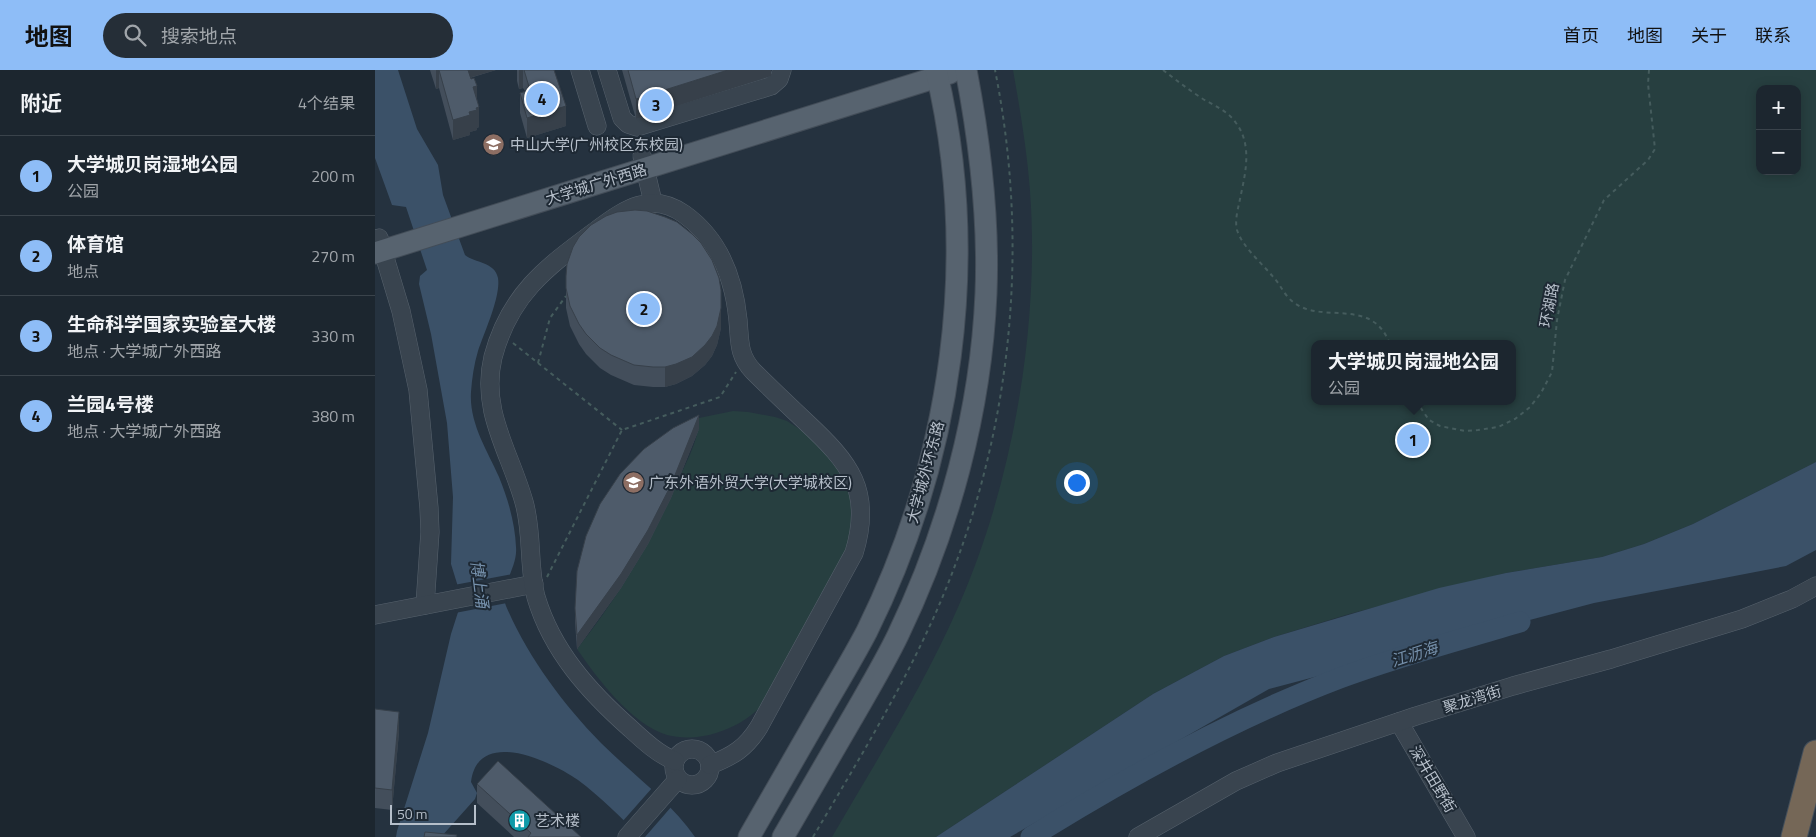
<!DOCTYPE html>
<html lang="zh">
<head>
<meta charset="utf-8">
<style>
	:root { --surface:#1c262f; --page:#252e37; --text:#f1f3f6; --muted:#a0a5aa; --line:#3a434b; --accent:#8ebdf7 }
	body { margin:0; font-family:"Titillium Web","Noto Sans SC",sans-serif; background:var(--page); color:var(--text) }
	.controls { position:absolute; right:15px; top:15px; display:grid; overflow:hidden; border-radius:10px; box-shadow:0 2px 12px #0003 }
	.controls button { width:45px; height:45px; display:grid; place-items:center; padding:0; border:0; border-bottom:1px solid var(--line); background:var(--surface); color:var(--text); font:25px sans-serif }
	.scale { position:absolute; left:15px; bottom:12px; width:86px; box-sizing:border-box; padding-left:5px; border:2px solid #b6bfca; border-top:0; font-size:14px; line-height:18px; white-space:nowrap; color:#b6bfca; -webkit-text-stroke:4px #1e2934; paint-order:stroke }
	.you { position:absolute; left:701px; top:412px; width:18px; height:18px; margin:-12px; border:4px solid #fff; border-radius:50%; background:#1a73e8; box-shadow:0 0 0 8px #1a73e833 }
	.badge { display:grid; place-items:center; width:32px; height:32px; border-radius:50%; background:var(--accent); color:#111; font-size:16px; font-weight:700 }
	.pin { position:absolute; translate:-50% -50%; border:2px solid #fff; box-shadow:0 1px 5px #0006 }
	.popup { position:absolute; left:936px; top:270px; width:205px; height:65px; box-sizing:border-box; display:grid; place-content:center; border-radius:10px; background:var(--surface); filter:drop-shadow(0 1px 4px #0005); font-size:16px; white-space:nowrap; color:var(--muted) }
	.popup b { font-size:19px; color:var(--text) }
	.popup::after { content:''; position:absolute; left:50%; top:100%; margin-left:-10px; border:10px solid transparent; border-top-color:var(--surface) }
	.list { margin:0; padding:0; list-style:none }
	h2 { display:flex; justify-content:space-between; align-items:center; height:65px; margin:0; padding:0 20px; font-size:21px }
	h2 small { font-size:16px; font-weight:400; color:var(--muted) }
	.list li { display:grid; grid-template-columns:32px 1fr auto; gap:15px; align-items:center; box-sizing:border-box; height:80px; padding:0 20px; border-top:1px solid var(--line) }
	.list b { display:block; font-size:19px; white-space:nowrap }
	.list p { margin:0; font-size:16px; white-space:nowrap; color:var(--muted) }
	.list em { font-size:16px; font-style:normal; color:var(--muted) }
	.icon { flex:none; width:28px; height:28px; fill:none; stroke:currentColor; stroke-width:2; stroke-linecap:round; stroke-linejoin:round }
	.map { position:relative; flex:none; width:1441px; height:767px; overflow:hidden }
	header { display:flex; align-items:center; gap:30px; box-sizing:border-box; height:70px; padding:0 25px; background:var(--accent); color:#111 }
	header strong { font-size:24px }
	nav { display:flex; gap:28px; margin-inline-start:auto; font-size:18px }
	.search { width:350px; height:45px; background:var(--page); display:flex; align-items:center; gap:12px; box-sizing:border-box; padding:0 18px; border-radius:28px; color:var(--muted); font-size:19px }
	main { display:flex }
	aside { flex:1; background:var(--surface) }
	.map>svg:first-child { display:block }
</style>
</head>
<body>
<header>
<strong>地图</strong>
<div class="search"><svg class="icon" aria-label="search" viewBox="0 0 24 24"><circle cx="10" cy="10" r="6"/><path d="M15 15l6 6"/></svg>搜索地点</div>
<nav><a>首页</a><a>地图</a><a>关于</a><a>联系</a></nav>
</header>
<main>
<aside>
<h2>附近<small>4个结果</small></h2>
<ul class="list">
<li><span class="badge">1</span><div><b>大学城贝岗湿地公园</b><p>公园</p></div><em>200 m</em></li>
<li><span class="badge">2</span><div><b>体育馆</b><p>地点</p></div><em>270 m</em></li>
<li><span class="badge">3</span><div><b>生命科学国家实验室大楼</b><p>地点 · 大学城广外西路</p></div><em>330 m</em></li>
<li><span class="badge">4</span><div><b>兰园4号楼</b><p>地点 · 大学城广外西路</p></div><em>380 m</em></li>
</ul>
</aside>
<div class="map">
<svg width="1441" height="767" viewBox="0 0 1441 767">
	<rect width="100%" height="100%" fill="#25323f"/>
	<g fill="#273f40" fill-rule="evenodd">
		<path d="M638,0H1441V392L1318,454L1269,474L1227,487L1131,503L974,544L899,567L849,586L778,624L561,767H457C501,691 549,616 584,535C638,412 665,255 655,121C652,80 645,40 638,0ZM1385,19H1422V101H1385ZM939,274H1137V331H939Z"/>
		<path d="M358,341L373,342L400,347L412,351L437,367L468,401L479,437L473,479L386,636C373,650 359,657 341,663C326,668 307,669 292,665C256,654 222,608 202,579C245,525 281,465 307,402C315,385 324,367 324,348Z"/>
	</g>
	<g fill="#3b5168">
		<path d="M0,0H23L42,59L63,95L68,125L90,185C100,193 120,192 123,208C126,226 109,263 103,281C99,294 97,308 96,322C94,353 112,380 124,407C133,429 140,453 141,477C143,498 124,515 131,536C153,587 187,633 226,673C257,704 295,731 320,767H266C246,748 226,727 203,710C177,692 103,656 96,712L102,723L100,729L66,767H21L22,761L53,663L76,564L85,536L84,520L76,494L78,427L72,353L56,264L44,214L45,206L52,200L31,137L17,135L0,88Z"/>
		<polygon points="1441,392 1441,480 1411,496 1219,533 894,619 635,767 561,767 778,624 849,586 899,567 1064,518 1131,503 1227,487 1269,474 1318,454"/>
	</g>
	<g fill="#25323f">
		<polygon points="138,504 131,526 132,533 80,543 82,535 82,521 79,515"/>
		<polygon points="277,718 297,736 270,767 263,767 247,752"/>
	</g>
	<g fill="none" stroke-linecap="round" stroke-linejoin="round">
		<path stroke="#3b5168" stroke-width="21" d="M656,767C754,706 857,649 965,608C1024,586 1085,570 1145,552"/>
		<defs>
			<g id="minor">
				<polyline points="205,0 222,56"/>
				<polyline points="232,0 247,48 253,54 262,57 396,16 404,9 407,0"/>
				<polyline points="267,86 278,132"/>
				<polyline points="4,168 26,241 43,320 54,438 55,462 50,535"/>
				<polyline points="0,545 159,514"/>
				<polyline points="1024,652 1091,767"/>
				<circle cx="317" cy="697" r="18"/>
				<path d="M300,691C283,684 269,671 256,659C214,622 177,581 161,527C153,496 158,463 149,432C135,382 105,341 118,287C135,223 172,197 223,159C250,139 276,121 309,144C344,169 359,209 363,250C365,271 363,285 378,301C395,318 413,335 431,352C475,393 498,421 479,483L384,657C371,678 358,686 335,695"/>
				<polyline points="252,767 303,709"/>
				<polyline points="763,767 861,711 902,693 1041,646 1138,616 1236,589 1367,549 1417,529 1441,516"/>
			</g>
			<g id="major">
				<polyline points="0,183 575,3"/>
				<path d="M374,767C398,725 423,682 447,640C462,614 478,588 492,561C577,389 606,188 561,0"/>
				<path d="M408,767C431,728 453,689 476,650C492,622 509,594 523,565C574,459 606,341 611,223C614,149 605,73 591,0"/>
			</g>
			<polyline id="highway" points="1419,767 1441,683"/>
		</defs>
		<use href="#minor" stroke="#57626d" stroke-width="19"/>
		<use href="#major" stroke="#434d58" stroke-width="23"/>
		<use href="#highway" stroke="#444f5a" stroke-width="27"/>
		<g stroke="#455c5d" stroke-width="2" stroke-dasharray="4 4" stroke-linecap="butt">
			<path d="M788,0C801,10 814,20 828,29C840,36 853,41 861,53C879,77 869,108 864,134C862,142 860,152 862,160C868,178 887,193 899,208C904,213 907,220 912,226C940,260 995,222 1015,274"/>
			<polyline points="138,273 247,360"/>
			<polyline points="163,293 175,248 191,226"/>
			<polyline points="1041,331 1054,350 1065,356 1090,361 1103,360 1123,357 1140,349 1155,337 1166,323 1177,302 1182,250 1190,210 1229,130 1273,90 1280,79 1273,14 1274,0"/>
			<polyline points="172,507 247,360 345,327 361,302"/>
			<path d="M438,767C477,701 518,634 551,564C634,389 658,190 620,0"/>
		</g>
		<use href="#minor" stroke="#39444f" stroke-width="18"/>
		<use href="#major" stroke="#57636f" stroke-width="21"/>
		<use href="#highway" stroke="#756757" stroke-width="25"/>
	</g>
	<g fill="#434e5b">
		<polygon points="55,0 121,0 95,8 102,28 104,57 102,58 102,60 95,62 95,65 78,70 64,18 61,19"/>
		<polygon points="142,0 179,0 191,56 152,68 145,43 145,23 150,21 148,18 144,19 142,11"/>
		<polygon points="247,0 396,0 396,6 261,49"/>
		<polygon points="191,206 346,220 346,258 342,275 337,286 330,295 317,306 301,314 290,317 278,317 259,315 236,305 225,298 211,284 204,274 195,256 191,238"/>
		<polygon points="324,359 296,428 273,474 246,518 202,579 200,552 200,538"/>
		<polygon points="0,639 24,662 17,740 0,738"/>
		<polygon points="102,714 206,767 139,767 102,733"/>
	</g>
	<g fill="#37404a">
		<polygon points="61,0 64,0 64,18 61,19"/>
		<polygon points="90,0 121,0 90,9"/>
		<polygon points="144,0 148,0 148,18 144,19"/>
		<polygon points="353,0 396,0 396,6 261,49 261,29"/>
		<polygon points="102,16 102,35 98,17"/>
		<polygon points="191,36 191,56 152,68 152,48"/>
		<polygon points="104,37 104,57 102,58 102,60 95,62 95,65 78,70 78,50"/>
		<polygon points="346,238 346,258 342,275 337,286 330,295 317,306 301,314 290,317 290,297"/>
		<polygon points="324,345 324,359 296,428 273,474 246,518 202,579 202,565"/>
		<polygon points="24,642 24,662 17,740 17,720"/>
	</g>
	<g fill="#4e5b6a" stroke="#37404a">
		<polygon points="64,0 93,0 96,9 99,8 102,16 98,17 104,37 101,38 102,40 94,42 95,45 78,50"/>
		<polygon points="149,0 179,0 191,36 152,48 145,23 155,20"/>
		<polygon points="253,0 353,0 261,29"/>
		<polygon points="260,140 272,141 290,147 302,152 317,164 326,173 337,190 344,208 346,220 346,238 342,256 337,266 330,275 317,287 301,294 290,297 278,297 259,295 236,285 225,278 211,264 204,254 195,236 191,218 191,206 192,194 198,177 204,167 216,155 231,146 242,142"/>
		<polygon points="324,345 296,415 273,460 246,504 202,565 200,538 202,501 211,466 225,434 245,404 269,379 298,358"/>
		<polygon points="0,639 24,642 17,720 0,718"/>
		<polygon points="123,691 206,767 153,767 156,763 102,714"/>
		<polygon points="50,762 82,765 81,767 49,767"/>
	</g>
	<defs>
		<symbol id="university-disc" viewBox="-11 -11 22 22"><circle r="9.5" fill="#8d6e63" stroke="#1e2934"/><path d="M0-5L7-2L0 1L-7-2ZM-4 1L0 2.5L4 1V4Q0 6-4 4Z" fill="#fff"/></symbol>
		<symbol id="building-disc" viewBox="-11 -11 22 22"><circle r="9.5" fill="#0f9aa8" stroke="#1e2934"/><path d="M-4-6H4V6H1V3H-1V6H-4ZM-2.5-4.3h1.7v1.8h-1.7ZM.8-4.3h1.7v1.8H.8ZM-2.5-1h1.7V.8h-1.7ZM.8-1h1.7V.8H.8Z" fill="#fff"/></symbol>
	</defs>
	<g fill-rule="evenodd">
		<use href="#university-disc" x="106" y="62" width="25" height="25"/>
		<use href="#university-disc" x="246" y="400" width="25" height="25"/>
		<use href="#building-disc" x="132" y="738" width="25" height="25"/>
	</g>
	<g text-anchor="middle" dominant-baseline="central" stroke-width="4" stroke-linejoin="round" paint-order="stroke">
		<g font-size="15" fill="#b6bfca" stroke="#1e2934" text-anchor="start">
			<text x="135" y="74">中山大学(广州校区东校园)</text>
			<text x="274" y="412">广东外语外贸大学(大学城校区)</text>
			<text x="160" y="750">艺术楼</text>
		</g>
		<g font-size="15" fill="#b6bfca" stroke="#1e2934">
			<text transform="translate(221 114) rotate(-17)">大学城广外西路</text>
			<text transform="translate(1174 235) rotate(-79)">环湖路</text>
			<text transform="translate(550 402) rotate(-75)">大学城外环东路</text>
			<text transform="translate(1097 629) rotate(-17)">聚龙湾街</text>
			<text transform="translate(1058 709) rotate(59)">深井田野街</text>
		</g>
		<g font-size="16" font-style="italic" fill="#7691ac" stroke="#1e2934">
			<text transform="translate(105 514) rotate(83)">博上涌</text>
			<text transform="translate(1039 584) rotate(-18)">江沥海</text>
		</g>
	</g>
</svg>
<div class="controls">
<button>+</button>
<button>−</button>
</div>
<div class="scale">50 m</div>
<div class="you"></div>
<div class="pin badge" style="left:1038px;top:370px">1</div>
<div class="popup"><b>大学城贝岗湿地公园</b>公园</div>
<div class="pin badge" style="left:269px;top:239px">2</div>
<div class="pin badge" style="left:281px;top:35px">3</div>
<div class="pin badge" style="left:167px;top:29px">4</div>
</div>
</main>
</body>
</html>
